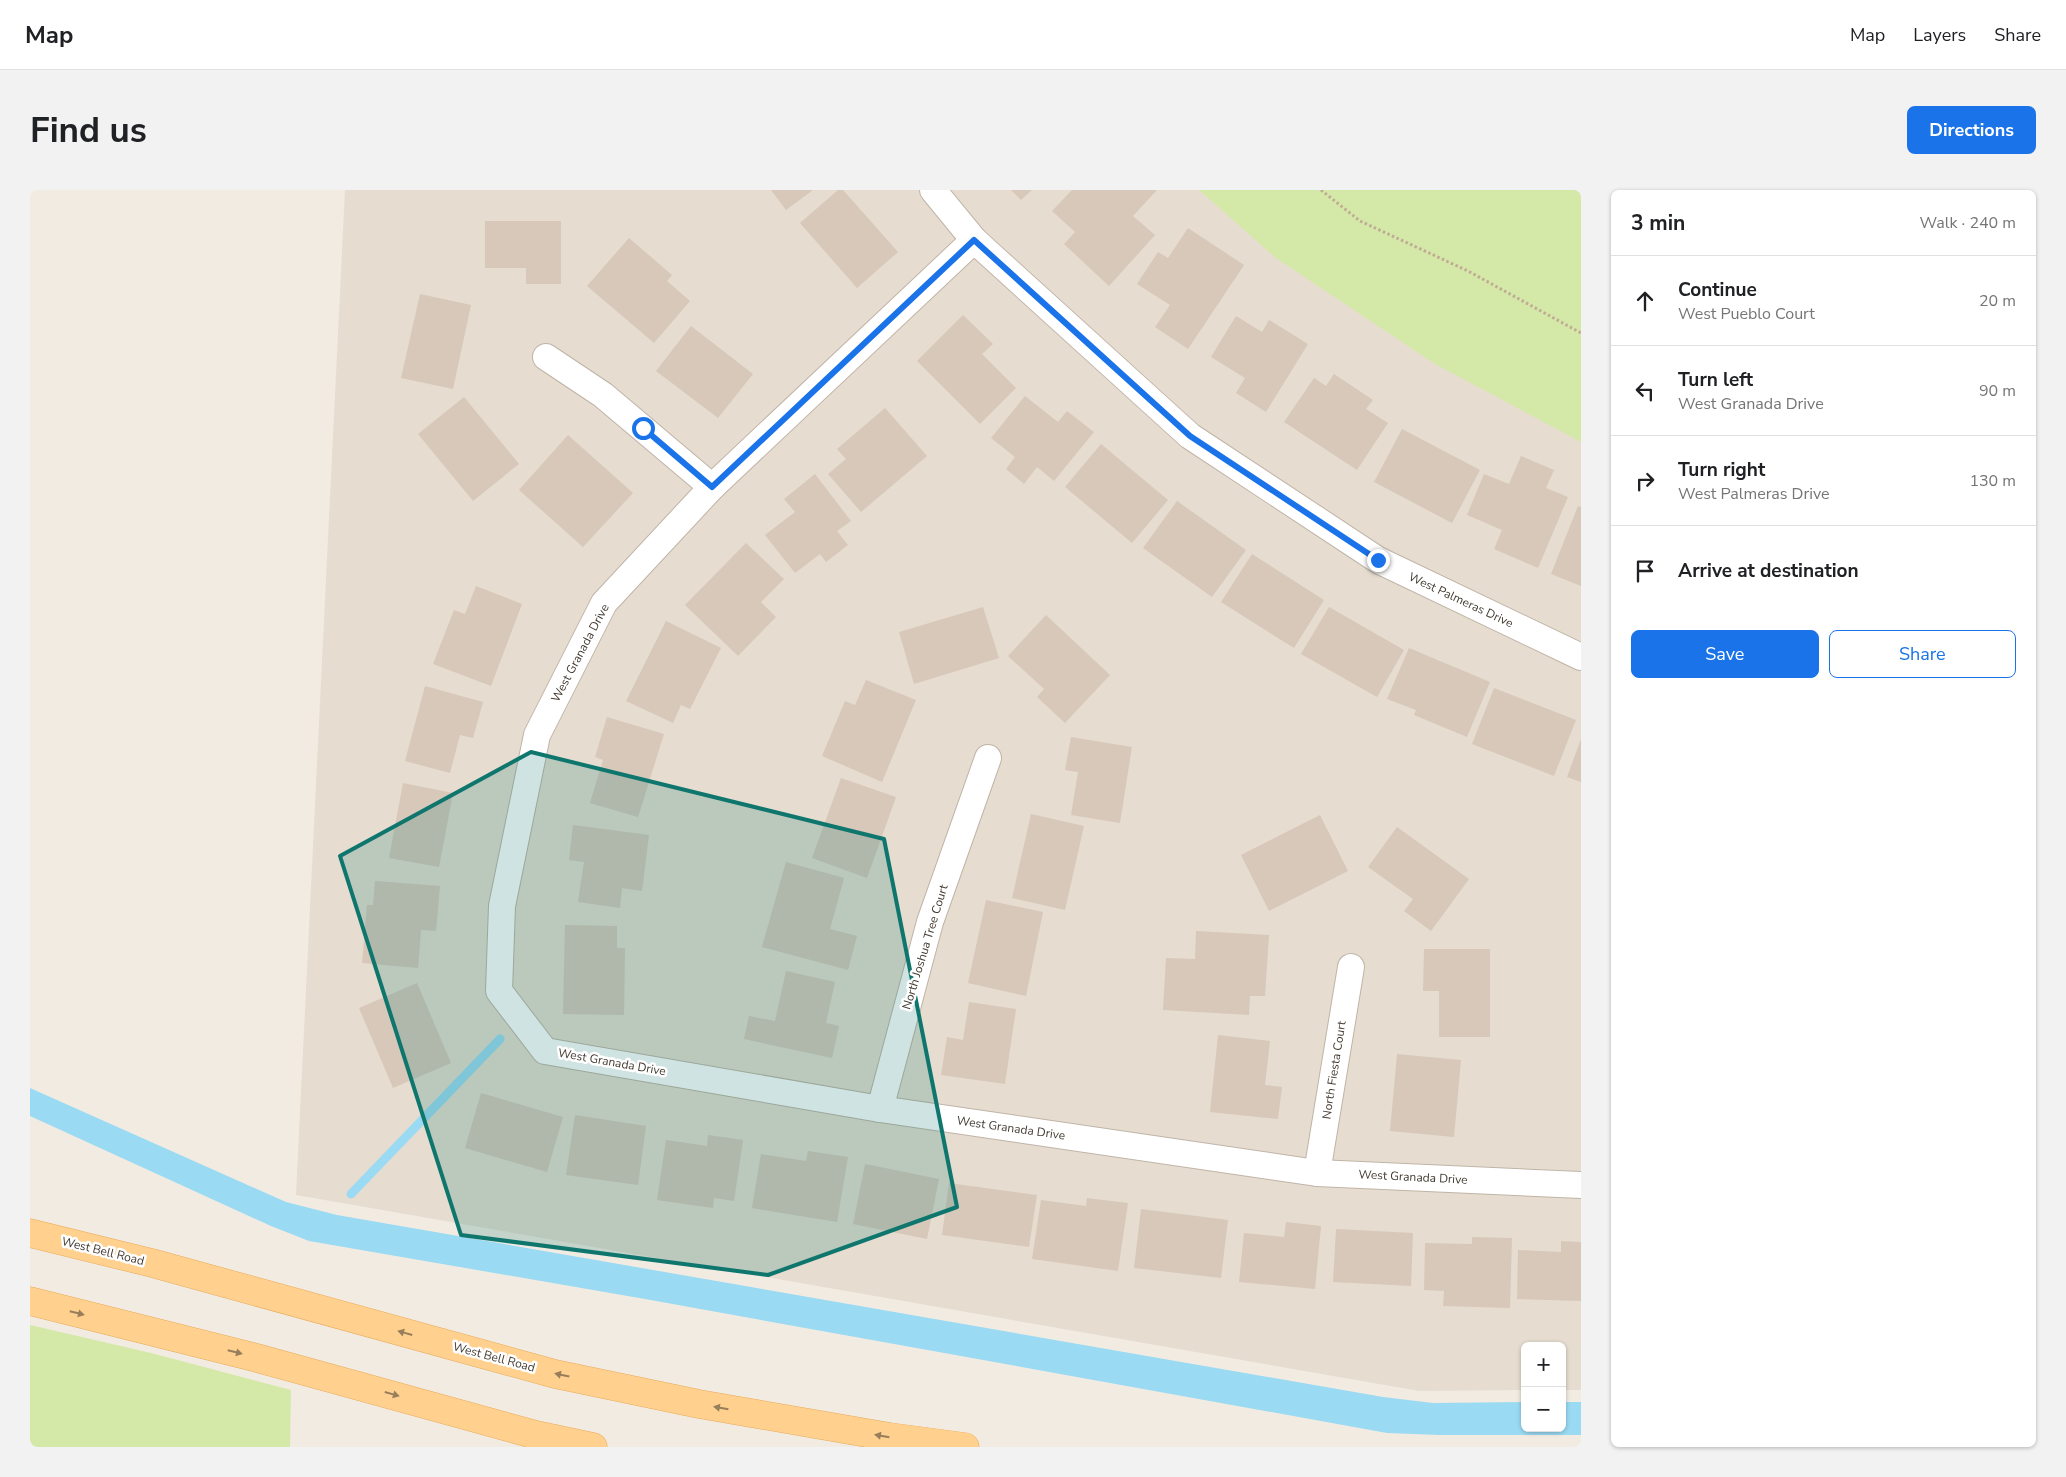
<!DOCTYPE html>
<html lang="en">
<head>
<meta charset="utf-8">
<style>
	:root { --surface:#fff; --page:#f2f2f2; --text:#202124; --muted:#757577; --line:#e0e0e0; --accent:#1a73e8 }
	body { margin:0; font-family:"Nunito Sans",sans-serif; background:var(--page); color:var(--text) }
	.controls { position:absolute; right:15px; bottom:15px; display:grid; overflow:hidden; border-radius:8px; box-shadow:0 1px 4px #0004 }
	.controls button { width:45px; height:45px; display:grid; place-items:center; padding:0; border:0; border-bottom:1px solid var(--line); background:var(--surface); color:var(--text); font:25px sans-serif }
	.stop { position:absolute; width:15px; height:15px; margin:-11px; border:4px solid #1a73e8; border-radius:50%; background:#fff }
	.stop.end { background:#1a73e8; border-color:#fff; box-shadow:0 1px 5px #0008 }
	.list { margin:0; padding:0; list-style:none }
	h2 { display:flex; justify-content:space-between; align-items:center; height:65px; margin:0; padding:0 20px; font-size:21px }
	h2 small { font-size:16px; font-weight:400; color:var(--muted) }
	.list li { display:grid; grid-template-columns:32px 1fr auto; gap:15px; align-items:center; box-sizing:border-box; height:90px; padding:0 20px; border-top:1px solid var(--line) }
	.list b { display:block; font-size:19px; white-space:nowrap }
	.list p { margin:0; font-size:16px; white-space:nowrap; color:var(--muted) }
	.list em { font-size:16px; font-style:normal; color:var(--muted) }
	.actions { display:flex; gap:10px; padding:15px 20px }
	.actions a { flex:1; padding:11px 0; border:1px solid var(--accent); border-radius:8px; text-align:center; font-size:18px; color:var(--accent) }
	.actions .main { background:var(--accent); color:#fff }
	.icon { flex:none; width:28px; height:28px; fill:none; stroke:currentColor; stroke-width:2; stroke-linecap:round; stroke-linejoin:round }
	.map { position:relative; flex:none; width:1551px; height:1257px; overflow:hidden; border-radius:8px }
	header { display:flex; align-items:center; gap:30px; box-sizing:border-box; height:70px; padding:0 25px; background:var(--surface); border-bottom:1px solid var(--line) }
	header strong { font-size:24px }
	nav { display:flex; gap:28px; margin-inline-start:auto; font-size:18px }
	.intro { display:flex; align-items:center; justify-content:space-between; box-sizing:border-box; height:120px; padding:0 30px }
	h1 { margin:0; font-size:35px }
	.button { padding:12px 22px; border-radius:8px; background:var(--accent); color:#fff; font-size:18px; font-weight:700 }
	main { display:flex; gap:30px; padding:0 30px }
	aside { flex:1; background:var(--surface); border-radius:8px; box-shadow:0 1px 4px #0004 }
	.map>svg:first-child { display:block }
</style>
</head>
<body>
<header>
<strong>Map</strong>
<nav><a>Map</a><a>Layers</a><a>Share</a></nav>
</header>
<div class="intro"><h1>Find us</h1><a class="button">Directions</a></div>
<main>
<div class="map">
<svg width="1551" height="1257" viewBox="0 0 1551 1257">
	<rect width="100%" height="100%" fill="#f2ebe2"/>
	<polygon fill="#e6dcd0" points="315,0 1551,0 1551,1200 1532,1200 1532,1156 1495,1156 1495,1200 1389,1201 266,1005"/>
	<g fill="#d4e9a8">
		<polygon points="1169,0 1551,0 1551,252 1405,174 1246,68"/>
		<polygon points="0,1135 121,1163 261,1200 260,1257 0,1257"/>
	</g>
	<polygon fill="#9adaf3" points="0,898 256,1012 307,1025 1353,1207 1403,1213 1495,1212 1495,1238 1532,1238 1532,1212 1551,1212 1551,1245 1409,1245 1357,1243 615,1109 279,1051 241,1036 0,926"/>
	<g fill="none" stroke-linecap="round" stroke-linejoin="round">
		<polyline stroke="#9adaf3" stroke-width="9" points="321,1004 470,849"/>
	</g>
	<g fill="#d7c8ba">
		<polygon points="741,0 783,0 756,20"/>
		<polygon points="808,0 813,0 868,62 827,98 770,33"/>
		<polygon points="981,0 1002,0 991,10"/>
		<polygon points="1042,0 1127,0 1103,26 1125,45 1079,96 1034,54 1045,42 1022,21"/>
		<polygon points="455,31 531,31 531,94 496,94 496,78 455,78"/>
		<polygon points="1158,38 1214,75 1158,159 1125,137 1140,115 1107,94 1128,62 1138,68"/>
		<polygon points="599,48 642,85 637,91 660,111 624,153 557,96"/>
		<polygon points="390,104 441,115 423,199 371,188"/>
		<polygon points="933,125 963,154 952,164 986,198 950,234 887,171"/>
		<polygon points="1206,126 1232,142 1239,130 1278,154 1236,222 1206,203 1215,188 1181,167"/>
		<polygon points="661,136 723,184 688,228 626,181"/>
		<polygon points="1304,184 1343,210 1336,219 1358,233 1327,280 1254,232 1284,188 1296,196"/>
		<polygon points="995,206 1028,232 1037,221 1064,242 1024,291 1007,277 994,294 976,279 985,267 961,248"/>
		<polygon points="434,207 489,274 443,311 388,244"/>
		<polygon points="855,218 897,266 831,322 798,284 816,269 807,259"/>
		<polygon points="1372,239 1450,280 1422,333 1344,292"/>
		<polygon points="538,245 603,303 553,357 489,300"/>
		<polygon points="1071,254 1138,310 1102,353 1035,297"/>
		<polygon points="1491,266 1524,280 1516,298 1538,307 1508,378 1464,359 1472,340 1437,325 1454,284 1479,294"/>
		<polygon points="785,284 821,331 807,341 818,355 796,372 790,364 765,383 735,345 765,322 754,309"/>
		<polygon points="1147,311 1216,360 1182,407 1113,358"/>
		<polygon points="1548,316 1551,317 1551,396 1521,384"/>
		<polygon points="716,353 754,389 731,412 746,427 708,466 655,415"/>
		<polygon points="1222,364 1294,410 1264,458 1191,412"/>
		<polygon points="446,396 492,414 461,496 403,474 424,420 435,424"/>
		<polygon points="953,417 969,468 884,494 869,442"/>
		<polygon points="1299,417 1374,460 1347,507 1271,464"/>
		<polygon points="1016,425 1080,485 1035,533 1007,507 1014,499 978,466"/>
		<polygon points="636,431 691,458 660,519 651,515 643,533 596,511"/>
		<polygon points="1379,458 1460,492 1437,547 1384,525 1386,520 1357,509"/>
		<polygon points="836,490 886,510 852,592 792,566 815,511 825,515"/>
		<polygon points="395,496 453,512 443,548 430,545 420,583 375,571"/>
		<polygon points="1464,498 1546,530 1524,586 1442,554"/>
		<polygon points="577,527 634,544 608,627 560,613 573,570 565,567"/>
		<polygon points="1041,547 1102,557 1090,633 1041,625 1048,582 1035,580"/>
		<polygon points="1551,549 1551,592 1537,587"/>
		<polygon points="811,588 866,607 837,688 782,668"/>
		<polygon points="373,593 423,603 409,677 359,668"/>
		<polygon points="1001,624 1054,636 1035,720 982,708"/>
		<polygon points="1290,625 1318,681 1239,721 1211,665"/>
		<polygon points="543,635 619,645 612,701 592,698 590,718 548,712 554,672 539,670"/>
		<polygon points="1367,637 1439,689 1401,741 1374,721 1383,709 1338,677"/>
		<polygon points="756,672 814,688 800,739 827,746 818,780 732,757"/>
		<polygon points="345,691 410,696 406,741 391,740 388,778 332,773 337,715 343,715"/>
		<polygon points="956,710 1013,722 996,806 938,793"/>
		<polygon points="535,735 587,736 587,758 595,758 594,825 533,824"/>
		<polygon points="1166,741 1239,745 1235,806 1220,806 1219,825 1133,820 1136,768 1165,769"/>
		<polygon points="1394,759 1460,759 1460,847 1409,847 1409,801 1393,801"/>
		<polygon points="756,781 805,792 796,833 809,836 802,868 714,849 719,826 745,831"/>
		<polygon points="387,793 421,873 363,898 329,818"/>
		<polygon points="939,812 986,819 975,894 911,885 917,847 933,850"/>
		<polygon points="1188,845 1240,851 1235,895 1252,897 1248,929 1180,922"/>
		<polygon points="1367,864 1431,870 1424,947 1360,941"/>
		<polygon points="451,903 533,927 517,982 435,958"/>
		<polygon points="545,925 616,936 608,995 536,985"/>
		<polygon points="678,945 713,950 704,1011 684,1008 683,1018 627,1010 636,950 677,956"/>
		<polygon points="778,961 818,967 807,1032 722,1018 731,964 776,971"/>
		<polygon points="835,974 909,989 897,1049 823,1034"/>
		<polygon points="919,993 1007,1005 999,1057 912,1045"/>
		<polygon points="1057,1008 1098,1013 1088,1081 1002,1069 1011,1010 1056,1016"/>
		<polygon points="1111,1019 1198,1030 1191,1088 1104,1078"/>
		<polygon points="1256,1032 1291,1036 1285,1099 1209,1092 1214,1043 1254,1047"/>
		<polygon points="1306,1039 1383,1043 1381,1096 1303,1092"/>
		<polygon points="1442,1047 1482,1048 1480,1118 1413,1116 1414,1101 1394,1100 1395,1053 1442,1054"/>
		<polygon points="1531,1051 1551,1052 1551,1111 1487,1109 1488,1060 1531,1062"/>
	</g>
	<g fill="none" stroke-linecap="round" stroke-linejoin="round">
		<defs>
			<g id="street">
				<polyline points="903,0 944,50 1160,246 1348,370 1551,467"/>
				<polyline points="944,50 682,297 574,413 507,545 472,716 469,801 515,861 850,919 1287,983 1551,995"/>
				<polyline points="516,167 573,205 682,297"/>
				<polyline points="850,919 900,732 958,568"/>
				<polyline points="1287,983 1321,777"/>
			</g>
			<g id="primary">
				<polyline points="0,1043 122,1073 525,1184 669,1214 860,1247 935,1257"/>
				<polyline points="0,1111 227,1168 506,1245 563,1257"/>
			</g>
		</defs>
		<use href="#street" stroke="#c0b4a7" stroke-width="28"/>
		<use href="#primary" stroke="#e8ab5a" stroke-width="29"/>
		<polyline stroke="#c0ab95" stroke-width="3" stroke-dasharray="2.5 2.5" stroke-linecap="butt" points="1291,0 1330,31 1438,81 1551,143"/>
		<use href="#street" stroke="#fff" stroke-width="26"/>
		<use href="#primary" stroke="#ffd08e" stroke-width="28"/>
	</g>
	<defs><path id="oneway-solid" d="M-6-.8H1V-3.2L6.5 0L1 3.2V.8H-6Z" transform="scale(1.25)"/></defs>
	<g fill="#987e5b">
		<use href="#oneway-solid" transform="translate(47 1123) rotate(14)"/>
		<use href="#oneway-solid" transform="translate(375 1143) rotate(-164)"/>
		<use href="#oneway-solid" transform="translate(205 1162) rotate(14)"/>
		<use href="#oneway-solid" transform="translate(532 1185) rotate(-168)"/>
		<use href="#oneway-solid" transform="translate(362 1204) rotate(16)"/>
		<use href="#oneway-solid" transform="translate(691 1218) rotate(-170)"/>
		<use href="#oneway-solid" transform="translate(852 1246) rotate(-170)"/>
	</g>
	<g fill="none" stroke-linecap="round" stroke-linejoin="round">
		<polyline stroke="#1a73e8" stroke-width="6" points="613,238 682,297 944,50 1160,246 1348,370"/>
	</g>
	<path fill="#0f766e" fill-opacity="0.2" stroke="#0f766e" stroke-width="4" stroke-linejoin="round" d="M501,562L854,649L927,1017L738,1085L431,1045L310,666Z"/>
	<g text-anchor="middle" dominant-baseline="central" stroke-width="5" stroke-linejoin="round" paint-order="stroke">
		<g font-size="12" fill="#433b32" stroke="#fff">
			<text transform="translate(1431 410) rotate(25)">West Palmeras Drive</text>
			<text transform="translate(550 463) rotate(-62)">West Granada Drive</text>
			<text transform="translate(895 757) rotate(-73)">North Joshua Tree Court</text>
			<text transform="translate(582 872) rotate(10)">West Granada Drive</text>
			<text transform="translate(1304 880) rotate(-81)">North Fiesta Court</text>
			<text transform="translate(981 938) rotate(8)">West Granada Drive</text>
			<text transform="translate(1383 987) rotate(3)">West Granada Drive</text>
			<text transform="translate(73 1061) rotate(14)">West Bell Road</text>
			<text transform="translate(464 1167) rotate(15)">West Bell Road</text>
		</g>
	</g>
</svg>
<div class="controls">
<button>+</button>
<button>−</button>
</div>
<div class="stop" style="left:613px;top:238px"></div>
<div class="stop end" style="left:1348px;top:370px"></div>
</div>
<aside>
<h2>3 min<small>Walk · 240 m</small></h2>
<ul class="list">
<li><svg class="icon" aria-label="ahead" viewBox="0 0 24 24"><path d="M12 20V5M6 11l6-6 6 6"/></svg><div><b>Continue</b><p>West Pueblo Court</p></div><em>20 m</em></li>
<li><svg class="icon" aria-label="left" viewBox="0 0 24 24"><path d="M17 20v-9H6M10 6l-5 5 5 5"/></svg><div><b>Turn left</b><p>West Granada Drive</p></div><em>90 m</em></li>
<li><svg class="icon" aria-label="right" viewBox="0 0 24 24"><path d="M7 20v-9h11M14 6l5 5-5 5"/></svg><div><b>Turn right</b><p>West Palmeras Drive</p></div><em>130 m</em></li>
<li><svg class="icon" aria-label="arrive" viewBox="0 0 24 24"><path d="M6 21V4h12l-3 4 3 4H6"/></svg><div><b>Arrive at destination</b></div></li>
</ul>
<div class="actions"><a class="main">Save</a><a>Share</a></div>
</aside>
</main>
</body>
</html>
